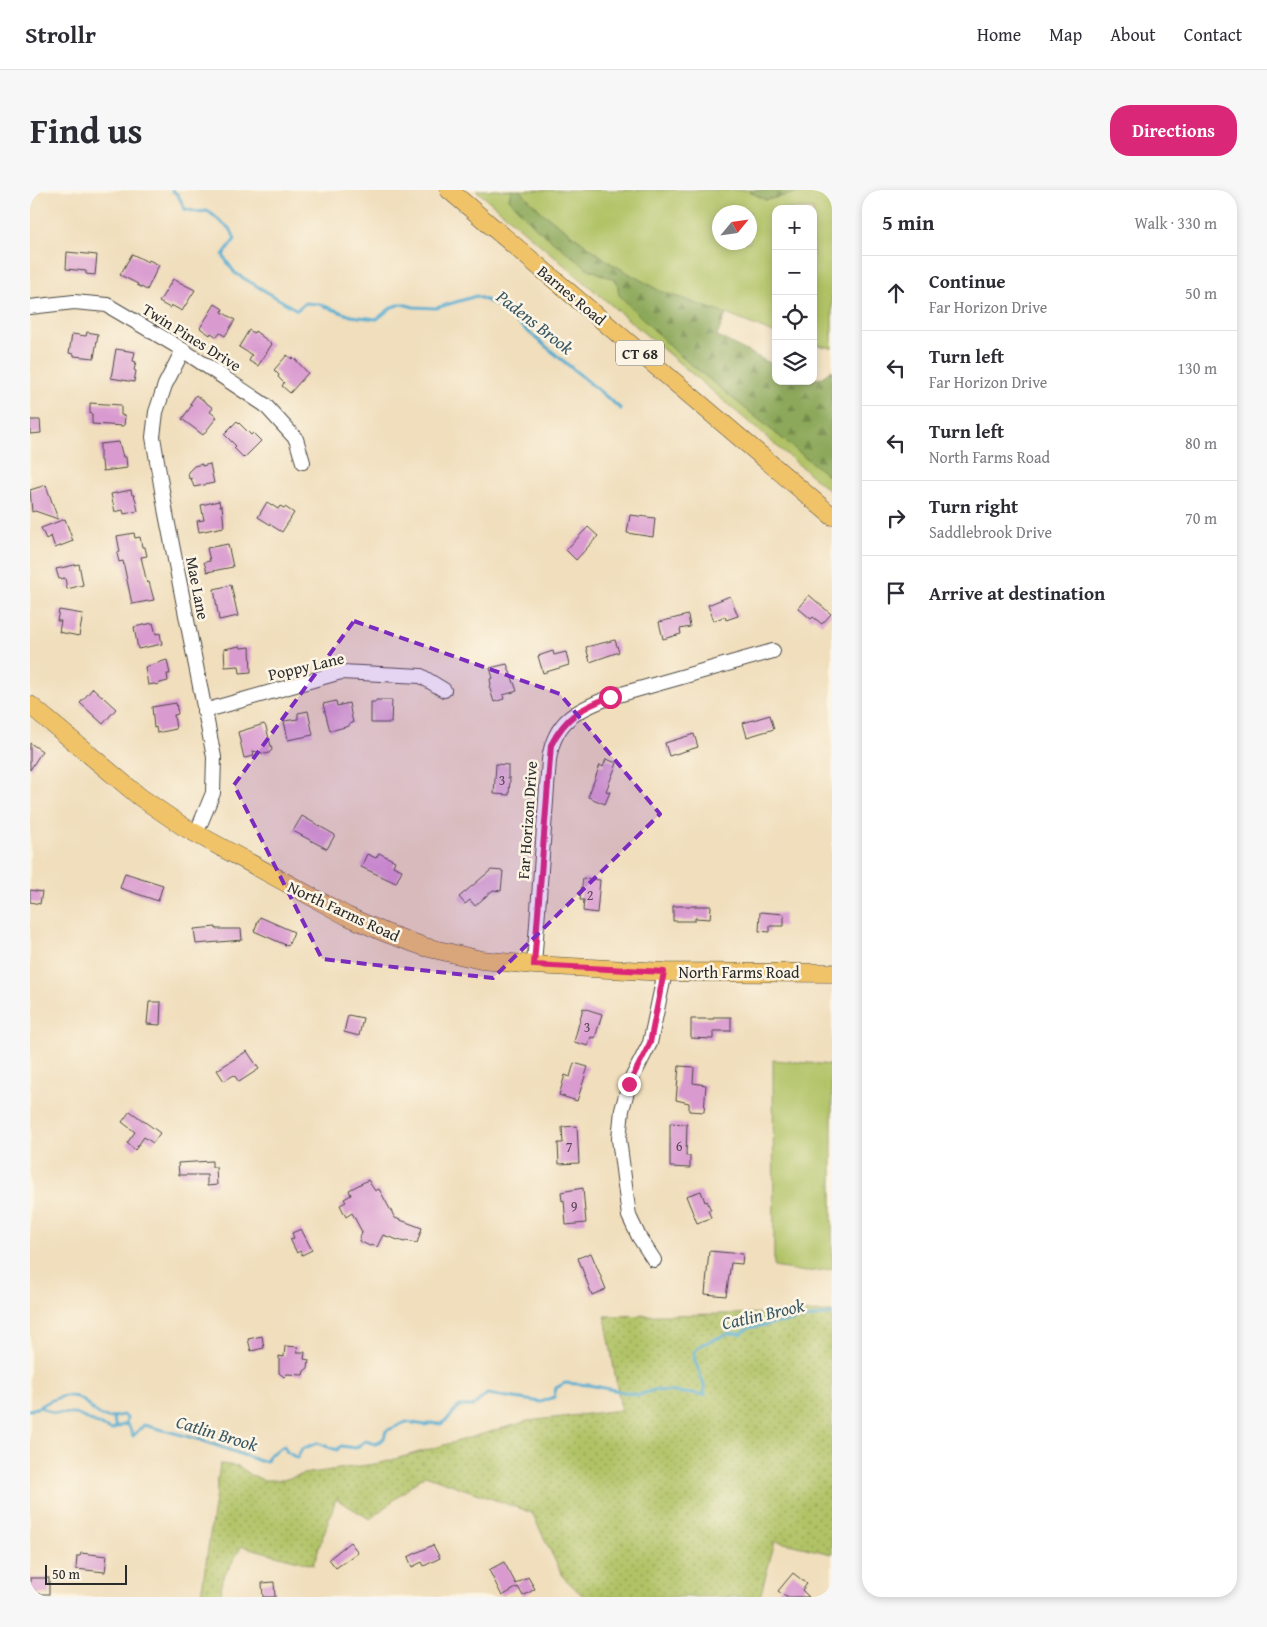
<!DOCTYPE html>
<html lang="en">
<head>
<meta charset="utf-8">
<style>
	:root { --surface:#fff; --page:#f7f7f7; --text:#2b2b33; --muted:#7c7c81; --line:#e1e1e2; --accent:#db2777 }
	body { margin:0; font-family:"Gentium Book Plus",serif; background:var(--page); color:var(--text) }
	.controls { position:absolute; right:15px; top:15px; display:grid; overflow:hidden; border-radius:10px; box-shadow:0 2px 8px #0003 }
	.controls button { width:45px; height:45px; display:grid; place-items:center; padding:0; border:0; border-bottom:1px solid var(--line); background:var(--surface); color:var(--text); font:25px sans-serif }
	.compass { position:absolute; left:682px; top:15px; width:45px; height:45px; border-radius:50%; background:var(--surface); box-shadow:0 2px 8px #0003; rotate:61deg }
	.scale { position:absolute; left:15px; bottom:12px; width:82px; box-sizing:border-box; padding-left:5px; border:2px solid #2b2b2b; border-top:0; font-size:14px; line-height:18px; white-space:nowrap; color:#2b2b2b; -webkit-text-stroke:4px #fcf5e5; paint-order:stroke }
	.stop { position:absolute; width:15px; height:15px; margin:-11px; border:4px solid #db2777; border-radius:50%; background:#fff }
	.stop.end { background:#db2777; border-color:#fff; box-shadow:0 1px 5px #0008 }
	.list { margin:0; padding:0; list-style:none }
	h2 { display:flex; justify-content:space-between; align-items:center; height:65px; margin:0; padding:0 20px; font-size:21px }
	h2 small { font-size:16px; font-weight:400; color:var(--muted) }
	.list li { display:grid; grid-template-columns:32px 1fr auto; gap:15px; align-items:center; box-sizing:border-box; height:75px; padding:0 20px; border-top:1px solid var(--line) }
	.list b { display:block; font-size:19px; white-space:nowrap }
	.list p { margin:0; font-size:16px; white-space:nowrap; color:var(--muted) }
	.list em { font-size:16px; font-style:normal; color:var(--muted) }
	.icon { flex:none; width:28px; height:28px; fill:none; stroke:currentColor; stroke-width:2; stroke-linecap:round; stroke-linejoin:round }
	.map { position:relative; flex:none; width:802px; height:1407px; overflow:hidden; border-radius:20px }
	header { display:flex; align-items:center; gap:30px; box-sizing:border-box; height:70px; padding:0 25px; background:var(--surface); border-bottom:1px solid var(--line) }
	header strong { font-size:24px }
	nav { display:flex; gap:28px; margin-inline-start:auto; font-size:18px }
	.intro { display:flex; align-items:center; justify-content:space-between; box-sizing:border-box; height:120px; padding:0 30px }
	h1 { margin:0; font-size:35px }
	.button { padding:12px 22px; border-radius:20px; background:var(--accent); color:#fff; font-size:18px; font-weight:700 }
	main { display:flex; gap:30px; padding:0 30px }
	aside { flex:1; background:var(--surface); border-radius:20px; box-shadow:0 2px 8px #0003 }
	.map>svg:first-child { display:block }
</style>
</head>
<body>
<header>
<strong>Strollr</strong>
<nav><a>Home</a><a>Map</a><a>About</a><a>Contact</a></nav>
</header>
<div class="intro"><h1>Find us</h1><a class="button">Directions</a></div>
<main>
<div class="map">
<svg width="802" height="1407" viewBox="0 0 802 1407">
	<defs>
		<pattern id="forest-firs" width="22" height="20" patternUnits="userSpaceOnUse" patternTransform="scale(1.25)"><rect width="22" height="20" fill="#8ca85a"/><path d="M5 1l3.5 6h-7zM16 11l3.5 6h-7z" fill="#73894b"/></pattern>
		<pattern id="park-dots" width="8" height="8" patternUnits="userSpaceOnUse" patternTransform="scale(1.25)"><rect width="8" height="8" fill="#b0c265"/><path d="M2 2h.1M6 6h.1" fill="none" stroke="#8f9e53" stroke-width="1.8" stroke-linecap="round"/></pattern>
	</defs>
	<rect width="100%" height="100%" fill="#fcf5e5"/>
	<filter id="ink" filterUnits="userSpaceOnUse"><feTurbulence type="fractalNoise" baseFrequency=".02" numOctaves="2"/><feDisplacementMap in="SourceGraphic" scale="10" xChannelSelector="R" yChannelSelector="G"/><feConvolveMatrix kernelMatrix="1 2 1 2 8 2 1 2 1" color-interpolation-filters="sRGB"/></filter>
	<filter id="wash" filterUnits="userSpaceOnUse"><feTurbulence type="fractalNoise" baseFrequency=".0096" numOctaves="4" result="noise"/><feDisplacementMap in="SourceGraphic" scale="20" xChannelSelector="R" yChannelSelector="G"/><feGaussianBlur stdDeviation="1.12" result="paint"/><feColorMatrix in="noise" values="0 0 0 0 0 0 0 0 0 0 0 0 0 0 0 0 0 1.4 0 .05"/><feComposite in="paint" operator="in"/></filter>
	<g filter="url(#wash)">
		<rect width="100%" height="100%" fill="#f0debc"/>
		<g fill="#b0c265" stroke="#6e7648" fill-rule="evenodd">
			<polygon points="446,0 481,0 479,9 557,78 587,91 589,105 647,163 802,289 802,303"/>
			<path d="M489,0H721L720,2L736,10L780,0H802V158L783,154V19H746V144L696,124L630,101L582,74L514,24ZM690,22H720V52H690Z"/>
			<polygon points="743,870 802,875 802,1079 775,1082 744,1077"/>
		</g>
		<g fill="url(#forest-firs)" stroke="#5c6a42">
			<polygon points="481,0 489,0 514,24 582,74 630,101 696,124 687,146 746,176 746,191 783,191 783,188 789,189 802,180 802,289 647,163 589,105 587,91 557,78 506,38 479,9"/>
			<polygon points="721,0 780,0 736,10 720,2"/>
		</g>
		<polygon fill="url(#park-dots)" stroke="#6e7648" points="802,1122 802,1364 745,1351 730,1407 554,1407 533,1387 502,1323 395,1285 340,1329 306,1309 283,1375 212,1356 192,1389 191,1407 171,1407 190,1274 209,1276 220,1285 234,1290 253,1290 273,1284 351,1273 498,1231 591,1220 575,1126"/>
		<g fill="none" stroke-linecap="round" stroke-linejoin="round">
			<g stroke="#53abd0" stroke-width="3">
				<polyline points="142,0 148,5 155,19 167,22 178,21 201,40 205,49 193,65 197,72 205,83 267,120 275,113 289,114 321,126 347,129 362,117 372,114 384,117 406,118 446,106 465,114 591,219"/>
				<path d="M10,1216C27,1207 42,1199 58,1215C64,1222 68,1226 78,1228C82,1229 87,1225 93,1225L97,1228L96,1234"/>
				<polyline points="0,1220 10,1217 23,1223 46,1224 81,1240 96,1234 99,1236 103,1246 114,1235 171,1250 230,1271 237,1271 239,1265 254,1256 257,1262 267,1268 272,1259 287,1253 307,1260 311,1256 326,1258 335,1251 346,1254 354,1248 356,1241 376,1232 395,1235 402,1233 411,1234 420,1227 429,1216 443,1216 457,1204 511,1212 524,1207 526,1198 535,1193 559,1195 609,1205 624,1200 675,1205 674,1195 664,1168 665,1161 671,1155 700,1143 711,1144 718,1138 802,1124"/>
				<polyline points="83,1227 86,1238"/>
			</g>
		</g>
		<g id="blocks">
			<g fill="#d99ad0">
				<polygon points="37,62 67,65 65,85 56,84 56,81 36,79"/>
				<polygon points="102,64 118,72 119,70 129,75 117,100 107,95 108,94 90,85"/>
				<polygon points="143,89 165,100 152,121 141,115 140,118 129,112"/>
				<polygon points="185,114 193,119 192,122 205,130 195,146 190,143 187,147 181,143 180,145 170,138"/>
				<polygon points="219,140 224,143 225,141 242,154 228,176 219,171 222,165 209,157"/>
				<polygon points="57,142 68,144 64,168 44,166 44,164 39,163 42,144 56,146"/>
				<polygon points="86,159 105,162 103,171 106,172 104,180 106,181 104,192 81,188"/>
				<polygon points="257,165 262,169 263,167 278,183 260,203 252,196 254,193 248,187 249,185 244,180"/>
				<polygon points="166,205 183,218 180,222 187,227 173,245 152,229 162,215 160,214"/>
				<polygon points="60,213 91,215 91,225 95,226 94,236 62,234 62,224 60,224"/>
				<polygon points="0,230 10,230 11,243 0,244"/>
				<polygon points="207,231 221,245 223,243 231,251 214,268 204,258 206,256 194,244"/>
				<polygon points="89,252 93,267 96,267 97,278 73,281 72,271 70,271 70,254"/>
				<polygon points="172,274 172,276 180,274 184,293 164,297 161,288 159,289 158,282 164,276"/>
				<polygon points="16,295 28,329 5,321 2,322 0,300"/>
				<polygon points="101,300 102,305 104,305 106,311 108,321 94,324 93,320 85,322 81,304"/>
				<polygon points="189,311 190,316 192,316 194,337 169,342 167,331 174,330 171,315"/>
				<polygon points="237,312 248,319 250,316 254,318 255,317 264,323 252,342 228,327"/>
				<polygon points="600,325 625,328 623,347 597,343"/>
				<polygon points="35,329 43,351 25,358 21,346 16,349 11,338"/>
				<polygon points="558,337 568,346 546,370 536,360"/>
				<polygon points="104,343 105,348 110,347 112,357 115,357 117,366 111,367 117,393 119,392 124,410 102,414 93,371 89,372 87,363 90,362 87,346"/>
				<polygon points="198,354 203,377 177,382 174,372 180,371 177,358"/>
				<polygon points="49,374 53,395 37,399 35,388 29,389 26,379"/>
				<polygon points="201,395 208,426 189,430 184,399"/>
				<polygon points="779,405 801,424 792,434 783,427 781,429 768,418"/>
				<polygon points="700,406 708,426 696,430 695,426 684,431 678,415"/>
				<polygon points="29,420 53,424 49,446 29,442 31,431 27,431"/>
				<polygon points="658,425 660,437 650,439 651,444 633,449 629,432"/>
				<polygon points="123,433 126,444 130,443 132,454 108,459 104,437"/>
				<polygon points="585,450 589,462 560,472 556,457"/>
				<polygon points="210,456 211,458 220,457 221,482 210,483 209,476 195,477 194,459"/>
				<polygon points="523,461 524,465 536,462 539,475 513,483 508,466"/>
				<polygon points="137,470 140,484 137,484 138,491 130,493 128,495 124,494 118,495 115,477"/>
				<polygon points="477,474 487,501 473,505 474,509 464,512 459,496 461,495 460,489 463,488 460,478"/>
				<polygon points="63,498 86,519 73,534 50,513"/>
				<polygon points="346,510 362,510 361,533 341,533 341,512 346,512"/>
				<polygon points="306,511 307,516 319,513 323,533 319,534 319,536 300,541 293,514"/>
				<polygon points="146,513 148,524 144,525 146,539 127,543 126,537 124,538 122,517"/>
				<polygon points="278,521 283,545 258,550 254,531 268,529 268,523"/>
				<polygon points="740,525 744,539 717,547 713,533"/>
				<polygon points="234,534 236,537 242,560 239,563 236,564 223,561 224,566 214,568 208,542"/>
				<polygon points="664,544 668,557 639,566 635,553"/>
				<polygon points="0,553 12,561 0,580"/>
				<polygon points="576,569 587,573 576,601 580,602 575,614 558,607 570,575 573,577"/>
				<polygon points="466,574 478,575 478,588 480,588 479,605 464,604"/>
				<polygon points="272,626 305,645 297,659 263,641"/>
				<polygon points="349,663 365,671 363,676 372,680 366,693 331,677 337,664 346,668"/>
				<polygon points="461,680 473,681 471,701 463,700 445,716 440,710 435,714 429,707"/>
				<polygon points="95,683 133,695 128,711 90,698"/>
				<polygon points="553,688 570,690 567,723 553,721 554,710 550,710"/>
				<polygon points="0,700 12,702 10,714 0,712"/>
				<polygon points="643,716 681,716 680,729 665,728 665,731 643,731"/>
				<polygon points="730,722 754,724 754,736 740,736 740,742 729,741"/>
				<polygon points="230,727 264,742 258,756 224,741"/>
				<polygon points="186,737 186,739 211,739 212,750 166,754 164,739"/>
				<polygon points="119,812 131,812 130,835 117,834"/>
				<polygon points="553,818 572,824 565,848 561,847 558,856 544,852"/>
				<polygon points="318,825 333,828 329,846 314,842"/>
				<polygon points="684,827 701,827 701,841 683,841 683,849 661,848 661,829 684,829"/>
				<polygon points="217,861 229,879 209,892 204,885 194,891 187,880"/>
				<polygon points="544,873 558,877 547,911 529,905 535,885 540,887"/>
				<polygon points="649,876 664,877 663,893 676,895 674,922 659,921 659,913 646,910"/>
				<polygon points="100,921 130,943 123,953 114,947 105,960 97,953 105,942 92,932"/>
				<polygon points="640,933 657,934 656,966 660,966 660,978 640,977"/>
				<polygon points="547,936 549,973 529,974 528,953 533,953 532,937"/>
				<polygon points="182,971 182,977 186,977 187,995 177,996 177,985 149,985 148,973"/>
				<polygon points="338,990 345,1001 349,999 365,1028 392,1038 387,1053 376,1051 374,1052 353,1045 347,1057 342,1055 340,1056 329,1051 332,1042 322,1023 316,1027 310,1015 316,1012 314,1009 321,1005 319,1000"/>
				<polygon points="553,998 556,1033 536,1035 534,1010 532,1011 531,1002"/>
				<polygon points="671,1001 675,1012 677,1011 681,1020 678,1020 681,1028 667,1033 656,1006"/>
				<polygon points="271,1039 282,1060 272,1065 270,1061 267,1063 260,1049 264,1048 262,1043"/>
				<polygon points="679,1061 713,1064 712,1074 701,1073 696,1106 675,1104"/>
				<polygon points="561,1063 576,1099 562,1105 548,1068"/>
				<polygon points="232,1146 234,1158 221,1161 218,1149"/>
				<polygon points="255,1156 268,1157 267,1162 275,1162 274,1169 279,1170 278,1178 274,1181 273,1185 257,1184 254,1187 249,1183 249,1166 254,1167"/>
				<polygon points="320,1352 328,1362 306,1378 299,1369"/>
				<polygon points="403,1355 410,1368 394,1376 392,1372 382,1377 378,1367"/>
				<polygon points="51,1363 77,1366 75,1382 46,1379 47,1366 50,1366"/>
				<polygon points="474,1372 486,1394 498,1387 505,1399 493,1406 488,1397 472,1406 459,1380"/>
				<polygon points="763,1383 777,1394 772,1400 779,1407 756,1407 748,1401"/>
				<rect x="0" y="1388" width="19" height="16"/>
				<polygon points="244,1392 245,1407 233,1407 232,1393"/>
			</g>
		</g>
	</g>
	<g filter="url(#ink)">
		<use href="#blocks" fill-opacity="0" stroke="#494641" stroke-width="1"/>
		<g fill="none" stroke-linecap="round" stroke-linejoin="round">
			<defs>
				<g id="minor">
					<polyline points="0,117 44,112 77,115 145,155 235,215 266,249 273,272"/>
					<polyline points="153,160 135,195 126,222 123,247 136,324 184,567 183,603 166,644"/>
					<polyline points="174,521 311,482 391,486 414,500"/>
					<path d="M504,775L519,570C524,531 546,520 581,507L743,461"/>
					<polyline points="624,1070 609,1047 599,1026 589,949 592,920 599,894 620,853 635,782"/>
				</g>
				<g id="major">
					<polyline points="419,0 802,326"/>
					<polyline points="0,515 110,607 154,637 317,726 356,743 395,757 451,770 504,775 635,782 802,783"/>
				</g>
			</defs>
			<use href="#minor" stroke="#494641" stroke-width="16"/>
			<use href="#major" stroke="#494641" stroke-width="19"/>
			<use href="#minor" stroke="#fff" stroke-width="14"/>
			<use href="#major" stroke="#f0c369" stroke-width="18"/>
		</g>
	</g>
	<g fill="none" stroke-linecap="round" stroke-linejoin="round" filter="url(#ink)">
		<path stroke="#db2777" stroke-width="6" d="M580,507C551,518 536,526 521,555L504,775L634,782L620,853L599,894"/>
	</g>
	<path fill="#7b2cbf" fill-opacity="0.2" stroke="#7b2cbf" stroke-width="4" stroke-dasharray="10 6" stroke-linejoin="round" d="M324,431L530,504L630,624L463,788L292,769L204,595Z"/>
	<g text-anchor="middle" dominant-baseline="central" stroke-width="5" stroke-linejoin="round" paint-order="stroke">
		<g font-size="14" fill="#564754">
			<text x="472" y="590">3</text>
			<text x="560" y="705">2</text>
			<text x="557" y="837">3</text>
			<text x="649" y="956">6</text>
			<text x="539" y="957">7</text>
			<text x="544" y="1016">9</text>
		</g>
		<rect fill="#fcf5e5" stroke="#6a6863" stroke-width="1" x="586" y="150.5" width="48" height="25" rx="4"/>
		<g font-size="15" font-weight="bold" fill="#2b2b2b">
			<text x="610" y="163">CT 68</text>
		</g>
		<g font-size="16" fill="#2b2b2b" stroke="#fcf5e5">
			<text transform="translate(542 105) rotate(40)">Barnes Road</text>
			<text transform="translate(162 147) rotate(32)">Twin Pines Drive</text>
			<text transform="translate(168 398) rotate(79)">Mae Lane</text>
			<text transform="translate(276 476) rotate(-13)">Poppy Lane</text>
			<text transform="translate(497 630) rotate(-86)">Far Horizon Drive</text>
			<text transform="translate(314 721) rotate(25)">North Farms Road</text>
			<text x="709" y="782">North Farms Road</text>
		</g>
		<g font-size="18" font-style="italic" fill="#395865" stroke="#fcf5e5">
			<text transform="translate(505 132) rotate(38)">Padens Brook</text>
			<text transform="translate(733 1124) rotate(-13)">Catlin Brook</text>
			<text transform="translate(187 1243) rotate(17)">Catlin Brook</text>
		</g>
	</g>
</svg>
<div class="controls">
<button>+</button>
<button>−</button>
<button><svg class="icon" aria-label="locate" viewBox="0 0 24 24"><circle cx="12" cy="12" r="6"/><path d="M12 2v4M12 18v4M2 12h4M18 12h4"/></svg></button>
<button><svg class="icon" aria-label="layers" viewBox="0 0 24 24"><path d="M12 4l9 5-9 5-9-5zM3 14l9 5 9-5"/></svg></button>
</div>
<svg class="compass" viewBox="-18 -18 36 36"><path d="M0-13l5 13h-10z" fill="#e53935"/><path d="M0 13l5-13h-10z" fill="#7c7c81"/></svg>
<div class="scale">50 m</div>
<div class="stop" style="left:580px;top:507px"></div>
<div class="stop end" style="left:599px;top:894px"></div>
</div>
<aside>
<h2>5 min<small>Walk · 330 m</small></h2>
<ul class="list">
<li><svg class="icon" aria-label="ahead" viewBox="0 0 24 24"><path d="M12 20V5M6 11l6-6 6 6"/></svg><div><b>Continue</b><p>Far Horizon Drive</p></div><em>50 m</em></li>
<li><svg class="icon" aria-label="left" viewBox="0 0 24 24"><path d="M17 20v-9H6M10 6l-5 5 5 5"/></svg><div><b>Turn left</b><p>Far Horizon Drive</p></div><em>130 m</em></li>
<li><svg class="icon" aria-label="left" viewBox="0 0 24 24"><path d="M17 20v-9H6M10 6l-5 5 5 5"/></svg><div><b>Turn left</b><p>North Farms Road</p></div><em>80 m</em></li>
<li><svg class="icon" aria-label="right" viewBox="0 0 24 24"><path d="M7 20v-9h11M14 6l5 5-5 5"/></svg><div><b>Turn right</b><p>Saddlebrook Drive</p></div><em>70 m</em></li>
<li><svg class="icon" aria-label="arrive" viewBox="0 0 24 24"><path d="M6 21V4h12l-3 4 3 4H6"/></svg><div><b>Arrive at destination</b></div></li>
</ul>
</aside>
</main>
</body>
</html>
